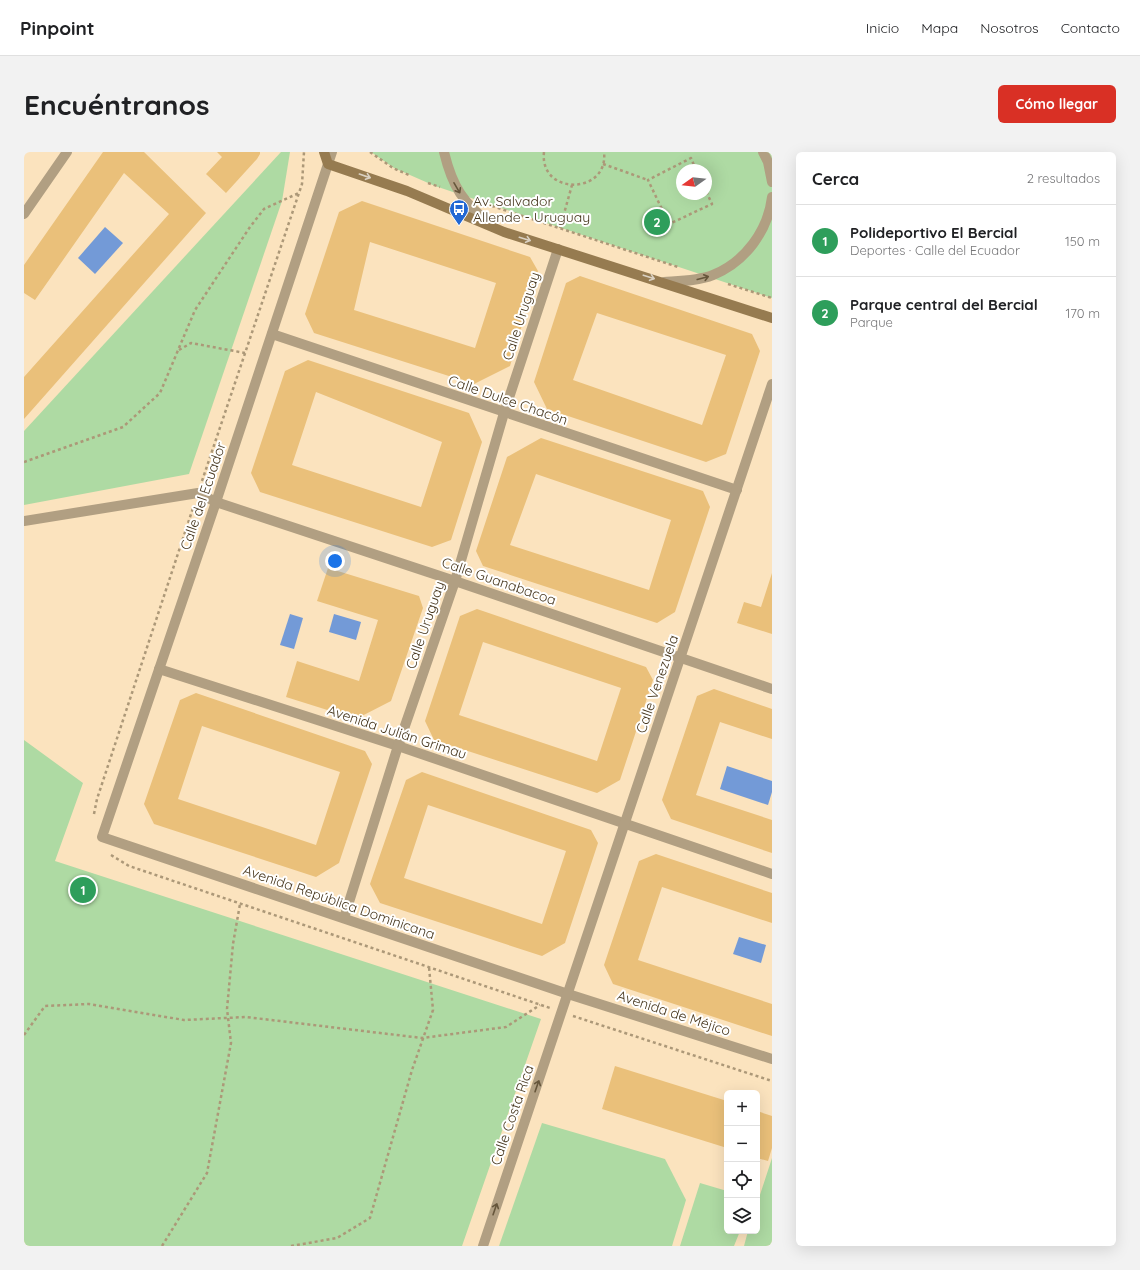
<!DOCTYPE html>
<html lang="es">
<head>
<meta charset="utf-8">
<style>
	:root { --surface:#fff; --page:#f2f2f2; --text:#202124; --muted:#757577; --line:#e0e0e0; --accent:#d93025 }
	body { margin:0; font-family:Quicksand,sans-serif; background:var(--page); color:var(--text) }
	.controls { position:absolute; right:12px; bottom:12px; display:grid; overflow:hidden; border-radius:6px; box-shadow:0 4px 16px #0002 }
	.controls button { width:36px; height:36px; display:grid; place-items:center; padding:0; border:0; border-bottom:1px solid var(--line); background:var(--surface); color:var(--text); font:20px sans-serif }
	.compass { position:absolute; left:652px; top:12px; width:36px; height:36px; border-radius:50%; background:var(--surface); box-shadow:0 4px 16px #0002; rotate:255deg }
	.you { position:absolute; left:311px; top:409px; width:14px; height:14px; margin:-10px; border:3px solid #fff; border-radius:50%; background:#1a73e8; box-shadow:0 0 0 6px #1a73e833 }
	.badge { display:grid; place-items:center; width:26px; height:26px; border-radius:50%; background:var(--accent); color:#fff; font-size:13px; font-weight:700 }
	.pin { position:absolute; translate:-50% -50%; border:2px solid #fff; box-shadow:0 1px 4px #0006 }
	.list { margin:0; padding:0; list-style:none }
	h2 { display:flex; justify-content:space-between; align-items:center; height:52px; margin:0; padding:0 16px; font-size:17px }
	h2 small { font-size:13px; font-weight:400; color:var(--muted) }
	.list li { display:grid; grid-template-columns:26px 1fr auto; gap:12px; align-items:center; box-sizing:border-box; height:72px; padding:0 16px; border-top:1px solid var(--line) }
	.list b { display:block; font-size:15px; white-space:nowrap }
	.list p { margin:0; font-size:13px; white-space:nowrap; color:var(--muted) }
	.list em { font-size:13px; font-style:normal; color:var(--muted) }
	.icon { flex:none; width:22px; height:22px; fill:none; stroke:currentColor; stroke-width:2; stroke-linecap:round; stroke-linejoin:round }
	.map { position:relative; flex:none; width:748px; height:1094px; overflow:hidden; border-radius:6px }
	header { display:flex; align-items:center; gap:24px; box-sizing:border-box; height:56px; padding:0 20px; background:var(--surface); border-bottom:1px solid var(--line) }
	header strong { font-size:19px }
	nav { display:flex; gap:22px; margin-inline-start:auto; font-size:14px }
	.intro { display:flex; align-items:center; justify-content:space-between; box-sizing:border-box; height:96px; padding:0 24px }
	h1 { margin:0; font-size:28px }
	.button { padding:10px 18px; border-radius:6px; background:var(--accent); color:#fff; font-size:14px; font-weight:700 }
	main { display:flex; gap:24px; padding:0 24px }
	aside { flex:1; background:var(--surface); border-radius:6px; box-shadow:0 4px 16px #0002 }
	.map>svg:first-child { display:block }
</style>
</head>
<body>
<header>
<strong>Pinpoint</strong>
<nav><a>Inicio</a><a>Mapa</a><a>Nosotros</a><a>Contacto</a></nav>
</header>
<div class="intro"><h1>Encuéntranos</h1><a class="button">Cómo llegar</a></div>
<main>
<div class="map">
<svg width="748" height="1094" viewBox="0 0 748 1094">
	<rect width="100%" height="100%" fill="#fbe3be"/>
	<g fill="#aedaa3" fill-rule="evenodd">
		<polygon points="257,0 266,0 258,49 165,322 0,353 0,279"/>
		<path d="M347,0H748V146L411,34L370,16ZM658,18H682V42H658Z"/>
		<polygon points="0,588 59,631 31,709 517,867 438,1094 0,1094"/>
		<polygon points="518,971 641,1007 662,1048 648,1094 475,1094"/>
		<polygon points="748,1006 748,1094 720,1094 724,1079 733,1079 733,1052"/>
		<polygon points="676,1031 703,1039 703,1079 716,1079 710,1094 656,1094"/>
	</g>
	<g fill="#739ad7">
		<polygon points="81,75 99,91 71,122 54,106"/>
		<polygon points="266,462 279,466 270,497 256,493"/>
		<polygon points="310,462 337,470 332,488 305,480"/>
		<polygon points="703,614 748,629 748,640 744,653 696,637"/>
		<polygon points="715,785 742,793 737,811 709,802"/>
	</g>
	<g fill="#eac07a" fill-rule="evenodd">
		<polygon points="79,0 120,0 182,61 0,267 0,225 145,62 100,21 11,148 0,141 0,113"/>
		<polygon points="193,0 236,0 236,2 233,7 202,41 182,22 198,5"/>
		<path d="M338,49L506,105L514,119L486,214L450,232L290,181L281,162L315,60ZM346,90L472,131L451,196L330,158Z"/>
		<path d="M556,124L728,182L736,199L702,302L682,310L523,257L510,230L542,131ZM573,161L702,203L678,273L549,228Z"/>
		<path d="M284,208L445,261L458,290L427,388L408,395L236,340L227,321L261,219ZM292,240L418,290L397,355L268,313Z"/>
		<path d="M517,286L679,339L686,355L651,460L633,471L459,414L452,399L483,305ZM512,322L647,368L625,438L486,393Z"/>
		<polygon points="304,416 395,444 399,456 367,549 332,567 262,545 273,509 335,529 354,468 293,449"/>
		<polygon points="748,421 748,482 713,471 720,450 737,455"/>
		<path d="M453,457L622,515L629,528L596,628L573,641L410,588L401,569L436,464ZM459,490L597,536L573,609L435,563Z"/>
		<polygon points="690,537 748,557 748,587 696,570 672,643 748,668 748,701 647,667 638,648 673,544"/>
		<path d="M172,541L341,599L348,612L315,711L292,725L130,672L120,652L156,548ZM178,574L316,620L292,693L154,647Z"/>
		<path d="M398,620L567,678L574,691L541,791L518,804L356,751L346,732L382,628ZM404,653L542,699L518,772L380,726Z"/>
		<polygon points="632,702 748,741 748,771 638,735 614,808 748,852 748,884 589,832 580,813 615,709"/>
		<polygon points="591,914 703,949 703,996 578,957"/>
		<polygon points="733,959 748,964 748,996 744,1009 733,1006"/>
	</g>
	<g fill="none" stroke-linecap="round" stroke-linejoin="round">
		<g stroke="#ac9878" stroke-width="2.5" stroke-dasharray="3 3" stroke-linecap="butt">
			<polyline points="346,0 369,16 387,24"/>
			<path d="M520,0C515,44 585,43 580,0"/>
			<polyline points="579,12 624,28"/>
			<polyline points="672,18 667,6 624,28 645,72 688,52 682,39"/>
			<polyline points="404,31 416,35"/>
			<polyline points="468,54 654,115"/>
			<polyline points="536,76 548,33"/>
			<polyline points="704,132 748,146"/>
			<polyline points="155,198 167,191 221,201"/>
			<polyline points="0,310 99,275 136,241 171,158 226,75 240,57 275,41"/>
			<polyline points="178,329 278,32 280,0"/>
			<polyline points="70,662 73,647 169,356"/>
			<polyline points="87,703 105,714 526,856"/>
			<polyline points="549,864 748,929"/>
			<polyline points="0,883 21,854 65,852 160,868 222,865 398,886 482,875 516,853"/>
			<polyline points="138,1094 183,1021 207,891 203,857 209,792 216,752"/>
			<polyline points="267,1094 313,1086 346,1066 388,918 409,858 405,815"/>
		</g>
		<g stroke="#b19f82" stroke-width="10">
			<polyline points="308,0 192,350 78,685 544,842 748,907"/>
			<path d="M420,0C428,33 439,53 468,72"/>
			<polyline points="739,0 744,10 748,30"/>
			<polyline points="0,62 43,0"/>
			<path d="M640,130C656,129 674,129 689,123C721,110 744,79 748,45"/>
			<polyline points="248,182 713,338"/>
			<polyline points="0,369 174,341 192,350 431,429 748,537"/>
			<polyline points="135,517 374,594 748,722"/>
			<polyline points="320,766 374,594 431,429 480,261 534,97"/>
			<polyline points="459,1094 748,232"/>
		</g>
		<polyline stroke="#967b50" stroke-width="10" points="300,0 304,12 383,39 480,80 748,166"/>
	</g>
	<defs><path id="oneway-shaft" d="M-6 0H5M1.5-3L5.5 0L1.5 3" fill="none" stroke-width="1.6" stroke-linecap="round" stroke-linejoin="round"/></defs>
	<g stroke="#dad1c2">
		<use href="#oneway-shaft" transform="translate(341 24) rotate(19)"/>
		<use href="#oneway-shaft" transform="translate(501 87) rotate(17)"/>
		<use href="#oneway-shaft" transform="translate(625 125) rotate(18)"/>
	</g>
	<g stroke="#66563b">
		<use href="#oneway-shaft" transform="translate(433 36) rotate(60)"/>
		<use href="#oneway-shaft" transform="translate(679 126) rotate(-15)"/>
		<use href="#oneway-shaft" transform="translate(513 934) rotate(-71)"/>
		<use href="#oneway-shaft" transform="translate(471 1057) rotate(-71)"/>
	</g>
	<defs>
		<symbol id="bus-pin" viewBox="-11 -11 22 30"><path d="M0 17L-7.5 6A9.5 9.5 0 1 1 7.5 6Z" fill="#2167d3" stroke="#fff"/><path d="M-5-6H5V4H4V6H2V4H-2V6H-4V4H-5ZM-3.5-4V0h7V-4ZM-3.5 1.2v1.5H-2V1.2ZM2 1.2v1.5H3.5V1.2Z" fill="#fff"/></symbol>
	</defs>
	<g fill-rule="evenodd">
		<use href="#bus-pin" x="424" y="46" width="22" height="30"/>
	</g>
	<g text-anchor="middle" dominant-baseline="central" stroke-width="4" stroke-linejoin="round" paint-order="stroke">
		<g font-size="14" fill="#46361d" stroke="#fff" text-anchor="start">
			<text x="449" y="49">Av. Salvador<tspan x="449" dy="16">Allende - Uruguay</tspan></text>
		</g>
		<g font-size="14" fill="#46361d" stroke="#fff">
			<text transform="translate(497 164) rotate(-72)">Calle Uruguay</text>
			<text transform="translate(484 248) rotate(19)">Calle Dulce Chacón</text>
			<text transform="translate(179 344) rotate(-71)">Calle del Ecuador</text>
			<text transform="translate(475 429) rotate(19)">Calle Guanabacoa</text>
			<text transform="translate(401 473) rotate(-71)">Calle Uruguay</text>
			<text transform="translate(633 532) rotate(-71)">Calle Venezuela</text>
			<text transform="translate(373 580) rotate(18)">Avenida Julián Grimau</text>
			<text transform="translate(315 750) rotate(19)">Avenida República Dominicana</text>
			<text transform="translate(650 861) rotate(18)">Avenida de Méjico</text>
			<text transform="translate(488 963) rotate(-71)">Calle Costa Rica</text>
		</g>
	</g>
</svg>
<div class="controls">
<button>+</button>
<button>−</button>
<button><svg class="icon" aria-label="locate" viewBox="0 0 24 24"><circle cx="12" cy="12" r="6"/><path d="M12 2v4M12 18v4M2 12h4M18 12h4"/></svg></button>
<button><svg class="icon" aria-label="layers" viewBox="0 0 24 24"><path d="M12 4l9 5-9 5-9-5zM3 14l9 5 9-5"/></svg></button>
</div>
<svg class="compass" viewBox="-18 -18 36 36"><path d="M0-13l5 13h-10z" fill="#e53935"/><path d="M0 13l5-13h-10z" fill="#757577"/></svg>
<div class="you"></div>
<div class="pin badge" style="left:59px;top:738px;background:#2e9e5b">1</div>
<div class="pin badge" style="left:633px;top:70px;background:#2e9e5b">2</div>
</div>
<aside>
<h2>Cerca<small>2 resultados</small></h2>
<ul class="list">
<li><span class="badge" style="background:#2e9e5b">1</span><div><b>Polideportivo El Bercial</b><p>Deportes · Calle del Ecuador</p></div><em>150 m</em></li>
<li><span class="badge" style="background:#2e9e5b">2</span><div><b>Parque central del Bercial</b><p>Parque</p></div><em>170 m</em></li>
</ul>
</aside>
</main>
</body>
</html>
